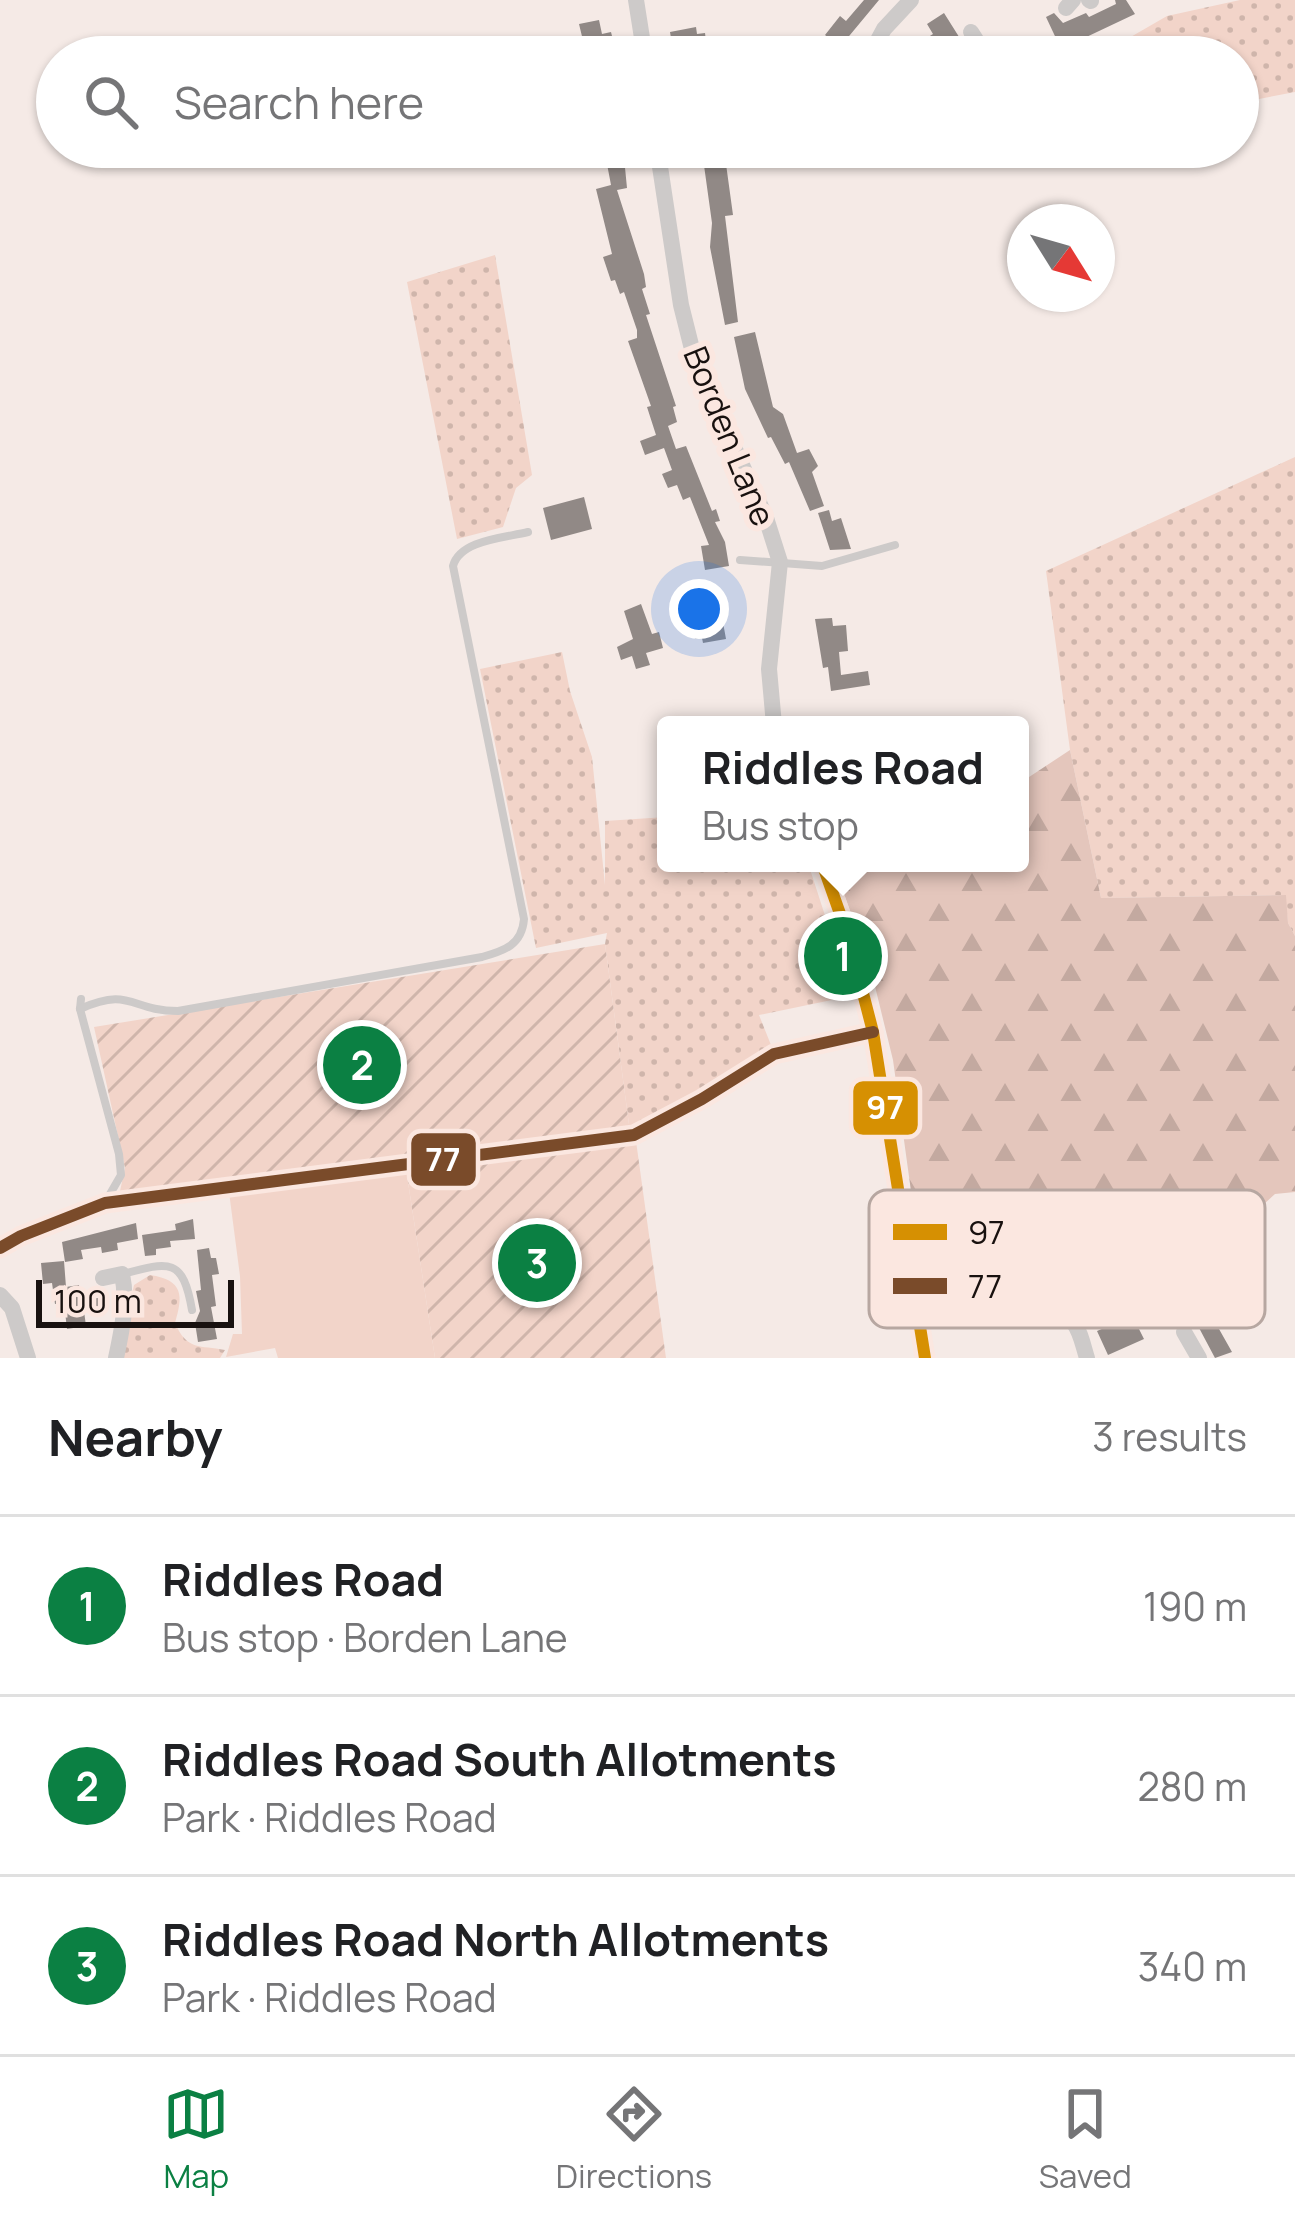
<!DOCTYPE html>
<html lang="en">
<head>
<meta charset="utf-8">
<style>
	:root { --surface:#fff; --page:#f2f2f2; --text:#202124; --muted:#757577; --line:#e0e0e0; --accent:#0b8043 }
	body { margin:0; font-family:Manrope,sans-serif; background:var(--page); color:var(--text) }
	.compass { position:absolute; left:1007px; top:204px; width:108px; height:108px; border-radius:50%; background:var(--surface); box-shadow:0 3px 9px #0004; rotate:127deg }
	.scale { position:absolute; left:36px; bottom:30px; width:198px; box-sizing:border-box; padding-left:12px; border:6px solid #18110f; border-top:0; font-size:33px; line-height:42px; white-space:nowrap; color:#18110f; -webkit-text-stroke:9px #fbe7e0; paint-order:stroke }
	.you { position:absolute; left:699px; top:609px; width:42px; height:42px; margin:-30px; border:9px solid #fff; border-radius:50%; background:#1a73e8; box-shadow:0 0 0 18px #1a73e833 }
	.badge { display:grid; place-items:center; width:78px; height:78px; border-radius:50%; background:var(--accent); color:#fff; font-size:39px; font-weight:700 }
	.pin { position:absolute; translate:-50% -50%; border:6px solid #fff; box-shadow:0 3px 12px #0006 }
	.popup { position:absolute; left:657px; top:716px; width:372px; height:156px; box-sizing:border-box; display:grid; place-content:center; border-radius:12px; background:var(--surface); filter:drop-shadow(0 3px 9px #0005); font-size:39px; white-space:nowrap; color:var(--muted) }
	.popup b { font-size:45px; color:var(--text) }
	.popup::after { content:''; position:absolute; left:50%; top:100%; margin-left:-24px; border:24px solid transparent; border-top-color:var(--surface) }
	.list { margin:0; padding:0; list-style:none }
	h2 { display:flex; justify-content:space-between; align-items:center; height:156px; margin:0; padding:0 48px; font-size:51px }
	h2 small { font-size:39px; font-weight:400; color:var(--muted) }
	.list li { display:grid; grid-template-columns:78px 1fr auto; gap:36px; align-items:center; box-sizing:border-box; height:180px; padding:0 48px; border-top:3px solid var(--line) }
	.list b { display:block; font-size:45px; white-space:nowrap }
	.list p { margin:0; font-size:39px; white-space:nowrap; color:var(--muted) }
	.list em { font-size:39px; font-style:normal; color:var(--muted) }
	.icon { flex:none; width:66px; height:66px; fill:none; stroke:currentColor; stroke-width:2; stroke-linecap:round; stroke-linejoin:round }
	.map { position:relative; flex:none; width:1295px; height:1358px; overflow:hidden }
	.search { position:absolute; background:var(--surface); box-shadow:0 3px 9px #0004; left:36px; right:36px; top:36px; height:132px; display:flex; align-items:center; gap:30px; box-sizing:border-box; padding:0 42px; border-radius:66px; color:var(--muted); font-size:45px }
	.sheet { height:696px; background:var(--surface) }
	nav { display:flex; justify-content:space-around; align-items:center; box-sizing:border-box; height:168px; border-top:3px solid var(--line); background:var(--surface); font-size:33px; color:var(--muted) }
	nav a { display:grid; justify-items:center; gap:6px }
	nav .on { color:var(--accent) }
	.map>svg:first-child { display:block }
</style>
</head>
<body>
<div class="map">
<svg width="1295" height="1358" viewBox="0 0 1295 1358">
	<defs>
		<pattern id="grass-dots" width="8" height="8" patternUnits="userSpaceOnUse" patternTransform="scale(3)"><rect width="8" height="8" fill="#f2d4c9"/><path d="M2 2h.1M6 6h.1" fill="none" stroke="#cfb5ab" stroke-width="1.8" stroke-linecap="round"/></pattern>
		<pattern id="forest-firs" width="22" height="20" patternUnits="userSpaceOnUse" patternTransform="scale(3)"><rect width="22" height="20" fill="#e4c6bc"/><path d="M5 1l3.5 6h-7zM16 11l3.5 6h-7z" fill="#c3a9a0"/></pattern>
		<pattern id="garden-furrows" width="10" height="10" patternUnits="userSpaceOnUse" patternTransform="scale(3)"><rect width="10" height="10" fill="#f2d4c9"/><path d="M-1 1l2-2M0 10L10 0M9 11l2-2" fill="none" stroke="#cfb5ab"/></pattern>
	</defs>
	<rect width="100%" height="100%" fill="#f5eae6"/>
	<g fill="url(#grass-dots)">
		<polygon points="1240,0 1295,0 1295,92 1238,103 1238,57 1096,57 1167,16"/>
		<polygon points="495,255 532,475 516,488 503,527 457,539 407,282"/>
		<polygon points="1295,457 1295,936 1288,923 1285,895 1101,898 1070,750 1046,571"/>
		<polygon points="562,652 570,691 592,757 605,885 605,821 666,817 666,863 808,863 851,996 759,1015 771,1045 692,1100 630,1132 605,944 607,933 536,948 480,669"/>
		<path d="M150,1275C184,1280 183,1296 175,1323C187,1351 200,1345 225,1350L220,1358H118L134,1285Z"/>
	</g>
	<path fill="url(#forest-firs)" d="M1070,750L1101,898L1286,895L1288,923L1295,936V1192L1275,1194L1209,1254L1185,1265L1138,1266L1053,1291C1022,1273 968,1280 933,1282L925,1276L921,1264L893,1060L871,970L833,863H1020V783Z"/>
	<polygon fill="#f2d4c9" points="406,1169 435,1358 278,1358 275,1348 226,1357 233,1334 242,1334 240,1276 229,1192"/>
	<g fill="url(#garden-furrows)">
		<polygon points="605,944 630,1132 120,1191 125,1168 94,1027"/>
		<polygon points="636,1141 666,1358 435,1358 406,1169"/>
	</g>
	<g fill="#918986">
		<polygon points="864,0 879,0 840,47 825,35 840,16 846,21"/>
		<polygon points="1115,0 1126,0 1135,14 1061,49 1046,17 1054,13 1063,23 1086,13 1089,17 1116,4"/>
		<polygon points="944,13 961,40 931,57 897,57 933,34 927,24"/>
		<polygon points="599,20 602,34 611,32 614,44 608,46 610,57 587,57 579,24"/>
		<polygon points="696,27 697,34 705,33 708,57 674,57 670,32"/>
		<polygon points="598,147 623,147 627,188 617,190 644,274 646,287 642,289 650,314 646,315 676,406 673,407 677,422 668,426 676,449 686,446 712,511 716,509 720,521 715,522 725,542 729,566 705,570 701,546 709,545 690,497 683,500 677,485 668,488 662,474 672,470 664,448 645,455 640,441 656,435 647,407 651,406 628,341 637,338 637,330 624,292 620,294 615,280 611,281 603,257 612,254 596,189 611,185 607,164 601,165"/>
		<polygon points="730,147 733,163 726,164 733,215 725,216 738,322 725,325 710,247 712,223 702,151"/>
		<polygon points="755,332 773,407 783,414 797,453 809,449 818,466 812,472 824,506 810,511 789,462 785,464 771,437 768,438 745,389 734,337"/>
		<polygon points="584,497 592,529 551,540 543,508"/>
		<polygon points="829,510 832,521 841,518 851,549 830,550 818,513"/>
		<polygon points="641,604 652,634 659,632 663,648 646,653 650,665 636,669 632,656 621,660 617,647 633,639 624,611"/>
		<polygon points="720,606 726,639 703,643 702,638 695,639 690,612"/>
		<polygon points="832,618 833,626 846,625 848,651 839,652 841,675 868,671 870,685 831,691 828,667 823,668 815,619"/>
		<polygon points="193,1219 195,1239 170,1241 171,1247 156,1249 156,1255 145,1256 142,1235 176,1230 175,1224"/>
		<polygon points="136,1223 138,1239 117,1243 118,1250 102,1253 101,1247 81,1250 83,1259 65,1262 62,1242"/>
		<polygon points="209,1248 211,1258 216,1258 219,1274 212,1275 216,1306 211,1307 217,1339 198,1342 195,1323 200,1311 196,1291 201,1290 197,1250"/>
		<polygon points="64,1261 66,1287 79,1285 80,1300 107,1297 108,1309 84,1311 86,1326 67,1329 64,1303 55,1304 52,1283 43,1284 41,1263"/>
		<polygon points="1191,1283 1198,1297 1204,1284 1213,1289 1209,1297 1225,1326 1219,1329 1232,1352 1215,1358 1189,1309 1179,1314 1177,1309 1138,1327 1144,1339 1108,1355 1097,1331 1104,1328 1090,1299 1105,1291 1115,1310 1130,1304 1133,1311"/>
	</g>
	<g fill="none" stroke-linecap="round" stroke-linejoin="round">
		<g stroke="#cdcac9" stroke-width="8">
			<polyline points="857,147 858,160"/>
			<polyline points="740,560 822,566 895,545"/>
			<polyline points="81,999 80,1009 119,1154 121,1175 106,1201"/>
			<path d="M80,1009C131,986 130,1011 178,1011L482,957C504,951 522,945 524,919L453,566C460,540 504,538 528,532"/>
			<path d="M123,1274C170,1261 183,1258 192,1310"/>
		</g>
		<g stroke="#cdcac9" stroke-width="16">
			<polyline points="636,0 645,57"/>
			<polyline points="1089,0 1091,1"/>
			<polyline points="1066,8 1073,0"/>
			<polyline points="971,32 987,57"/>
			<polyline points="869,57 884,29 911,0"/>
			<polyline points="657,147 681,305 695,361 766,518 780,562 769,669 774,725"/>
			<polyline points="822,863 849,939 873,1032 925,1358"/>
			<polyline points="0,1248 21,1236 105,1203 634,1135 702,1099 774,1054 873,1032"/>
			<path d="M103,1278L122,1274C128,1302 122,1330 116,1358"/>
			<polyline points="0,1295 12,1308 28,1358"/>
			<path d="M915,1296C961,1295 1040,1281 1073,1322C1081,1332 1083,1346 1087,1358"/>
			<polyline points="1184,1332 1199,1358"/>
		</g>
		<defs>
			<polyline id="bus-1" points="822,863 849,939 873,1032 925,1358"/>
			<polyline id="bus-2" points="0,1248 21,1236 105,1203 634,1135 702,1099 774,1054 873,1032"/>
		</defs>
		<use href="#bus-1" stroke="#fbe7e0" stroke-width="21"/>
		<use href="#bus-2" stroke="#fbe7e0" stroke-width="21"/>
		<use href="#bus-1" stroke="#d69002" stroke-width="12"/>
		<use href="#bus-2" stroke="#7a4b2a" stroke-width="12"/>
	</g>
	<g text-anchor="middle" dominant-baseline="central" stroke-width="12" stroke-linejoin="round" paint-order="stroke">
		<g font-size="33" fill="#18110f" stroke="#fbe7e0">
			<text transform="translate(730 436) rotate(68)">Borden Lane</text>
		</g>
	</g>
	<rect x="869" y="1190" width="396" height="138" rx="18" fill="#fbe7e0" stroke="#b7a7a1" stroke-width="3"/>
	<rect x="893" y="1224" width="54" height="16" fill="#d69002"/>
	<rect x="893" y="1278" width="54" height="16" fill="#7a4b2a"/>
	<g font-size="33" fill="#18110f">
		<text x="968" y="1244">97</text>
		<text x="968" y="1298">77</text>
	</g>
	<g stroke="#fbe7e0" stroke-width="4.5">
		<rect x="851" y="1079" width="69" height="58" rx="12" fill="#d69002"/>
		<rect x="409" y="1131" width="69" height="57" rx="12" fill="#7a4b2a"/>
	</g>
	<g font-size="33" text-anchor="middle" font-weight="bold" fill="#fff">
		<text x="885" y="1119">97</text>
		<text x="443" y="1171">77</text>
	</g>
</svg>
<svg class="compass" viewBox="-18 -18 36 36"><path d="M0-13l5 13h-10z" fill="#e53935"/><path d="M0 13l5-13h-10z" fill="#757577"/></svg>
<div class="scale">100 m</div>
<div class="you"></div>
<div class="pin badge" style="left:843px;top:956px">1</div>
<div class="popup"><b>Riddles Road</b>Bus stop</div>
<div class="pin badge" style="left:362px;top:1065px">2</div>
<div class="pin badge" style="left:537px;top:1263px">3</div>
<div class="search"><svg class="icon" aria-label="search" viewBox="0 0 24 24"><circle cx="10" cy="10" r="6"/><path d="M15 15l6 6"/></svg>Search here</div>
</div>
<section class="sheet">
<h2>Nearby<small>3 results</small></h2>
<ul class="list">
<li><span class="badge">1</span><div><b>Riddles Road</b><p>Bus stop · Borden Lane</p></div><em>190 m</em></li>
<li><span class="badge">2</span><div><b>Riddles Road South Allotments</b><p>Park · Riddles Road</p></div><em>280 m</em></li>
<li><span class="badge">3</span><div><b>Riddles Road North Allotments</b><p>Park · Riddles Road</p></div><em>340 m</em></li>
</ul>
</section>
<nav>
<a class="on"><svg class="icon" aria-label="map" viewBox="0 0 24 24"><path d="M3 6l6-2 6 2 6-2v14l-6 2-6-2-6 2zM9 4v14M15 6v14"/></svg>Map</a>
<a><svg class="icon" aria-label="directions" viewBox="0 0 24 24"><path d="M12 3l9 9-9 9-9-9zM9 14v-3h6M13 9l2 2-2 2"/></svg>Directions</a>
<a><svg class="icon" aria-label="saved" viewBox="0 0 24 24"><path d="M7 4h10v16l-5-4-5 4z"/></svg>Saved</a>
</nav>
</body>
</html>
